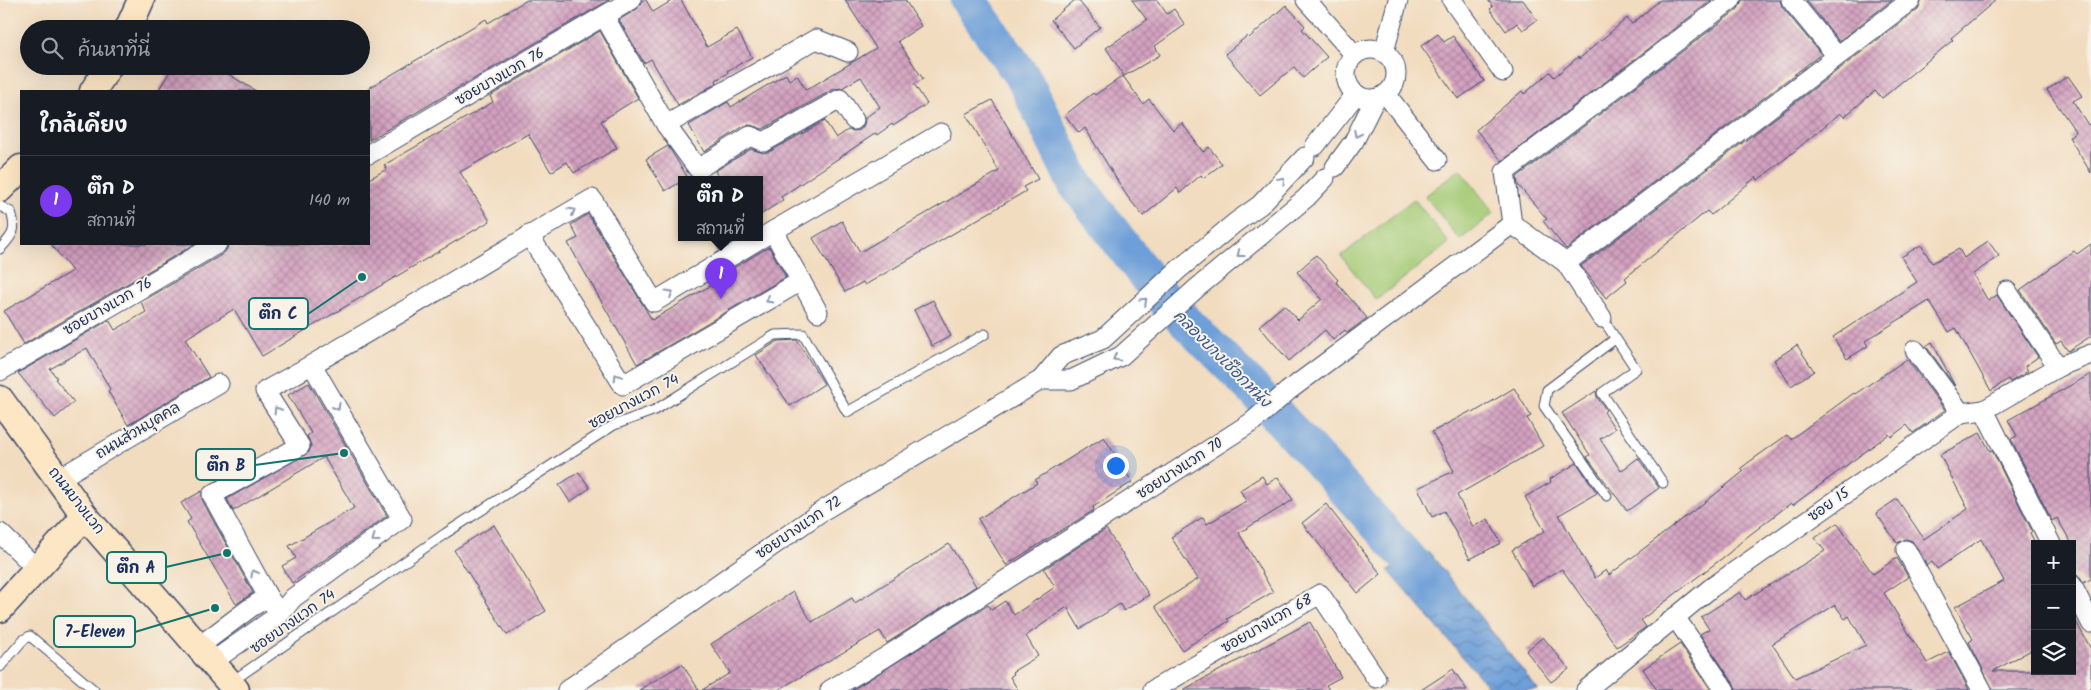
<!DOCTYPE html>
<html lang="th">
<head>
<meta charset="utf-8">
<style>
	:root { --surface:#171b24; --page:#242831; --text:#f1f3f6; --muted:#9ea1a6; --line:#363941; --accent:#7c3aed }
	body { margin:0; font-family:Kalam,"Playpen Sans Thai",sans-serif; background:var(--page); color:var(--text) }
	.controls { position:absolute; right:15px; bottom:15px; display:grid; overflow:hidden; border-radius:0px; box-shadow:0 5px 20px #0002 }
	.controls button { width:45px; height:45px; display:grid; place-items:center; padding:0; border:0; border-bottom:1px solid var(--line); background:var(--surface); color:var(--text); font:25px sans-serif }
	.you { position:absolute; left:1115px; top:465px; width:18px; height:18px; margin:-12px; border:4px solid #fff; border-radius:50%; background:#1a73e8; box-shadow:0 0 0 8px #1a73e833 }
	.badge { display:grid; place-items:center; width:32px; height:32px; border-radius:50%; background:var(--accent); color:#fff; font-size:16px; font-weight:700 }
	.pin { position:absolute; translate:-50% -41px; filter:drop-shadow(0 1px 2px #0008) }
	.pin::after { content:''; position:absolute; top:26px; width:18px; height:15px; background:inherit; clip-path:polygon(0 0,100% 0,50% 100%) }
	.popup { position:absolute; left:678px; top:176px; width:85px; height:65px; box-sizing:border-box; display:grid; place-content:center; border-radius:0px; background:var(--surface); filter:drop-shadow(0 1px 4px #0005); font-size:16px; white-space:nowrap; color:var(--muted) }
	.popup b { font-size:19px; color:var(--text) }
	.popup::after { content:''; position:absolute; left:50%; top:100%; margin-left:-10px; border:10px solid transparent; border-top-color:var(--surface) }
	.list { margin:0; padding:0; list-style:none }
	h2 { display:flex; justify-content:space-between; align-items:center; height:65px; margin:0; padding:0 20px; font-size:21px }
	h2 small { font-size:16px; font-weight:400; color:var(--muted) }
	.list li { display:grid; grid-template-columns:32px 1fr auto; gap:15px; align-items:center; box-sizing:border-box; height:90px; padding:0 20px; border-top:1px solid var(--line) }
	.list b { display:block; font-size:19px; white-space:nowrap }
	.list p { margin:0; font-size:16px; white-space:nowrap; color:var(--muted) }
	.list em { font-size:16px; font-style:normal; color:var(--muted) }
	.icon { flex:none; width:28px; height:28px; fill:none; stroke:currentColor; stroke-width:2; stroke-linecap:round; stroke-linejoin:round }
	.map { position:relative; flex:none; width:2091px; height:690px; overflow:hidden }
	.search { position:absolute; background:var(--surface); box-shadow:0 5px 20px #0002; left:20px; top:20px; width:350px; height:55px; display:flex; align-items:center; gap:12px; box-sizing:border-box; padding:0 18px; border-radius:28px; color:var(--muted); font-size:19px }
	.panel { position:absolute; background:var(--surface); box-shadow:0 5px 20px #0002; left:20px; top:90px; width:350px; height:155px; border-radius:0px }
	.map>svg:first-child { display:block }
</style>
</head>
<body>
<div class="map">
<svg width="2091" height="690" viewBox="0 0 2091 690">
	<defs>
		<pattern id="water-waves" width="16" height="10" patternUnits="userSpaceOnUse" patternTransform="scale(1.25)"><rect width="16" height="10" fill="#6d9fd8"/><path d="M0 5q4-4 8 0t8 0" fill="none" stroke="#5982b2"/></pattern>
		<pattern id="building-cross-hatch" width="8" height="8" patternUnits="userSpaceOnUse" patternTransform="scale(1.25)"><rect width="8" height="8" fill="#d4a1c0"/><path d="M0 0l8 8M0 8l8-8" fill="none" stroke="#ab849f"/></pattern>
	</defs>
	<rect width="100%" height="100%" fill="#f7f3e8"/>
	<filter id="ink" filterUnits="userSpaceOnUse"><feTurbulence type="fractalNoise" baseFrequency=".02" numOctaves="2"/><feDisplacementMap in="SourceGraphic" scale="10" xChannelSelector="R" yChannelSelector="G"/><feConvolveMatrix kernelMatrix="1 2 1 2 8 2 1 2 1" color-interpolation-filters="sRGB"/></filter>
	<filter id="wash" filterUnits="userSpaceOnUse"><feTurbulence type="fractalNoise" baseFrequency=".0096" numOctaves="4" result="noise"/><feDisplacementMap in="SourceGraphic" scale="20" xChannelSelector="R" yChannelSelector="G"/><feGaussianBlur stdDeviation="1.12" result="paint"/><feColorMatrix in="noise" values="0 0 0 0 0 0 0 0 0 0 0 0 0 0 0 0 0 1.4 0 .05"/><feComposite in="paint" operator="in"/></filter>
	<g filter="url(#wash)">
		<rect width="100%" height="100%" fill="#f2dcbf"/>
		<g fill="#a4cb76" stroke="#607d6a">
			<polygon points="1460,169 1494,213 1460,240 1425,196"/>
			<polygon points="1414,199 1449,243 1376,300 1341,256"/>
		</g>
		<polygon fill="url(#water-waves)" stroke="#44679b" points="1429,552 1538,690 1491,690 1388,570"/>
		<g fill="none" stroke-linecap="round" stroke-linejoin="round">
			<polyline stroke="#6d9fd8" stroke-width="36" points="968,0 1024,79 1075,183 1165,301 1254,390 1414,565 1441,599"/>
		</g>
		<g id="blocks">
			<g fill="url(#building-cross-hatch)" fill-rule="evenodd">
				<polygon points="527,0 609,0 369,140 369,88 486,19 488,23"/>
				<polygon points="642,0 646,0 653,12 673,0 681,0 707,47 737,30 752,57 727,71 728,73 716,80 717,83 678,105 651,59 644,63 619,20 637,9"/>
				<polygon points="845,0 905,0 921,26 898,41 923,79 914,84 927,104 893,126 892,124 877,135 876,133 781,197 783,200 760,215 760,180 720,180 715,171 751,149 760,152 769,152 825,121 836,138 848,130 854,131 860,130 864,125 865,118 880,107 861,77 842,88 834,89 763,129 750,125 744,126 704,152 689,125 728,102 731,107 786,74 789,80 797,75 806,90 876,48"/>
				<polygon points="1075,0 1078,0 1100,27 1074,48 1051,20"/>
				<polygon points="1132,0 1157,0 1167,14 1174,9 1185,25 1155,46 1160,55 1124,76 1106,48 1147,20"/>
				<polygon points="1488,0 1523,0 1537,20 1523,30 1517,23 1506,31 1490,9 1493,7"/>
				<polygon points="1660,0 1712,0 1502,161 1476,130 1522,91 1524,94 1550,72 1554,77 1578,57 1579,59 1627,18 1632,24"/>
				<polygon points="1742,0 1780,0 1782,7 1821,54 1566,249 1543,221 1547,219 1518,185 1517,177 1738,9"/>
				<polygon points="1806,0 1892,0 1839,41"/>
				<polygon points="1922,0 1996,0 1951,38 1953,40 1882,98 1875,91 1844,117 1840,113 1785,159 1758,180 1756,177 1711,215 1707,211 1625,278 1627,281 1606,298 1581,266 1918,9"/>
				<polygon points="1286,5 1305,26 1302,29 1327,57 1303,78 1294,67 1260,95 1225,54 1247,36 1249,38"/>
				<polygon points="600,31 638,98 601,121 617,148 574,173 567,162 551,172 528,134 460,172 490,221 262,356 234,309 185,339 209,377 128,425 108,391 110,389 87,348 50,369 57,378 55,379 74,402 55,418 18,373 109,320 115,330 146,312 141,302 223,254 227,249 228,244 369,244 369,179 387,169 384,165 493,102 490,96"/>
				<polygon points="1438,34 1444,42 1453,36 1484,81 1458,99 1421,46"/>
				<polygon points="173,66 215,66 256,91 158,91"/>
				<polygon points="1123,76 1143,104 1149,99 1173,130 1182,123 1203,152 1209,147 1222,164 1203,178 1201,175 1180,193 1177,188 1143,216 1127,196 1085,128 1079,133 1065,115 1093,93 1095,95"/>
				<polygon points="2068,76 2082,96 2073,101 2088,125 2091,123 2091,173 2069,137 2076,132 2047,90"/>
				<polygon points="992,100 1038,179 1023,187 1026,191 865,285 863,282 845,292 813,238 842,221 860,252 999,171 966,114"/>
				<polygon points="668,146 688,178 665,191 646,159"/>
				<polygon points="588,214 652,320 732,273 730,270 769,247 786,277 637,364 568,243 578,238 571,225"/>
				<polygon points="712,238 740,238 719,250"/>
				<polygon points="1988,241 1999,256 1973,274 1988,301 1997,295 2038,357 2025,366 2028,371 2010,382 2008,379 1991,391 1956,328 1949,332 1929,301 1865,341 1868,346 1847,359 1833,337 1917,282 1901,257 1921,245 1932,263 1959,249 1964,258"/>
				<polygon points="51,244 195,244 24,344 4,311 72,271"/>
				<polygon points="2091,244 2091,336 2068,351 2061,341 2056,344 2020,290 2074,251 2077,254"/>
				<polygon points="1316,255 1338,280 1336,282 1367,318 1347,333 1345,330 1333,340 1325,330 1289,361 1259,326 1284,305 1298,320 1322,299 1297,272"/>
				<polygon points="933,300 951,336 932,346 914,310"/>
				<polygon points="797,340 824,384 790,406 756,355 778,341"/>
				<polygon points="1932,342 1955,386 1926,346"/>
				<polygon points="1797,345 1814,371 1791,386 1774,360"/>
				<polygon points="1907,359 1945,410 1913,433 1907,425 1891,437 1889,434 1793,505 1791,503 1743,540 1729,553 1641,620 1646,627 1617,647 1562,569 1532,586 1512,550 1545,531 1525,497 1551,482 1550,479 1577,463 1597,493 1559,515 1595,578 1606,570 1609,575 1713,496 1744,471 1741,468 1756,457 1787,435 1791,439 1854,393 1855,394"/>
				<polygon points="2091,374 2091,579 2083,583 2079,576 2072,574 2072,544 2057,518 2052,521 2011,439 2017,436 2008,420"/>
				<polygon points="309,383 387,516 292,583 282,566 296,558 289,546 354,508 324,457 233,511 227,499 309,452 311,445 307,436 311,433 288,395"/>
				<polygon points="1514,388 1531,416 1527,418 1543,446 1457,495 1473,527 1488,519 1501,543 1470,559 1444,511 1432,517 1418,488 1454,471 1432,432 1471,411 1473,413"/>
				<polygon points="1596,391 1597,397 1606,410 1604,412 1615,429 1600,439 1621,471 1638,458 1659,488 1627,511 1587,457 1590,455 1562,413"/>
				<polygon points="1980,433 1990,451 1992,450 2032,531 2030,533 2035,543 2035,648 1993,671 2072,671 2072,614 2091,649 2091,690 1993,690 1969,642 1973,639 1955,607 2004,581 1981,539 1937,569 1932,562 1927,565 1912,541 1906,539 1897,543 1876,513 1897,499 1924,539 1968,509 1940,455"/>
				<polygon points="1104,437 1132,482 1093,507 1094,510 1006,565 978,519 1037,483 1035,480"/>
				<polygon points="579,472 590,488 570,502 559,485"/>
				<polygon points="1262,476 1267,484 1278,477 1293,500 1239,533 1273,592 1227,619 1229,621 1182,650 1155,606 1198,579 1171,537 1203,517 1207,524 1246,501 1240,490"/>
				<polygon points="202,491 202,500 253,593 236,604 187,522 191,519 181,503"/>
				<polygon points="1326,504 1381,574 1358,593 1302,523"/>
				<path d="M1837,523L1873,574L1897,558L1908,577L1884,593L1927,663L1949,652L1969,690H1736L1734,684L1700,634L1709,629L1701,617L1740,592L1745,600L1825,551L1815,538ZM1835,605L1845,619L1849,616L1866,645L1795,678L1772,644Z"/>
				<polygon points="494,525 546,611 507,635 454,550"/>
				<polygon points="1106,529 1149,595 1124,611 1120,604 1080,629 1067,607 1026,636 1038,656 1012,672 1014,674 1010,677 1018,690 852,690 988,605 991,610 1005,601 1014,615 1055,587 1044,569"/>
				<polygon points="949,544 976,586 887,643 880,631 778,690 702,690 730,673 711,644 793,592 812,622 852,598 855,603"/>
				<polygon points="1310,622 1341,677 1326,685 1329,690 1183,690"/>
				<polygon points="1543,637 1569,669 1551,682 1526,651"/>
				<polygon points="1680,644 1711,690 1657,690 1643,669"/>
				<polygon points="682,664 699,690 639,690"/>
				<polygon points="1453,669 1467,690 1421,690"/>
			</g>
		</g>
	</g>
	<g filter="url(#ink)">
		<use href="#blocks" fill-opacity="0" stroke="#3b496d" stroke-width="1"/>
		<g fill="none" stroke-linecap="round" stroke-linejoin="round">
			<defs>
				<g id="lane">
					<path d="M0,206L11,212C17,231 13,235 0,249"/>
					<polyline points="1602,318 1636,369 1602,393 1663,483"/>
					<polyline points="1607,496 1544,406 1547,390 1615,339"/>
					<polyline points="0,667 23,640 30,636 94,690"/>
					<polyline points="231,682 446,533 614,425 655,410 775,335 803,334 847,412 985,334"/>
				</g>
				<g id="street">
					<polyline points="1306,0 1354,54"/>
					<polyline points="1452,0 1503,72"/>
					<polyline points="1731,0 1505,172 1512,224 1566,263 1911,0"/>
					<polyline points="1791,0 1837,56"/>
					<polyline points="604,16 666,125 698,169 750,136 764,142 840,99 854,120"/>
					<circle cx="1371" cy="74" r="25"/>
					<polyline points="1384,52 1398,0"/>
					<polyline points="1386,94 1437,160"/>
					<polyline points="666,125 816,39 848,52"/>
					<polyline points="1315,146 1356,94"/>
					<polyline points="369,154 631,0"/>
					<polyline points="1335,167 1354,141 1375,99"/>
					<polyline points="773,231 941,133"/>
					<polyline points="1566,263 1602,318"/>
					<polyline points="801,281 818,312"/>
					<polyline points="2007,291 2058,367"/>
					<polyline points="1915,350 1961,413"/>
					<polyline points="0,371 217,244"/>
					<polyline points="1041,380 1071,380 1121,356 1197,288 1306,198 1325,178"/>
					<polyline points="1984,410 2051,544"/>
					<polyline points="58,479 219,384"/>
					<polyline points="0,533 37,569"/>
					<polyline points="1906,550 1982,690"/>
					<polyline points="2072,585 2091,623"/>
					<path d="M280,614L268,597L212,495L300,446L265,391C376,330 483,262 592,199L654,302L773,231L801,281L623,385L529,235"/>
					<polyline points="1675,617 1725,690"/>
					<polyline points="198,647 250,608 268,597"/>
					<polyline points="212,662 280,614 293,598 402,519 312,365"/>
					<polyline points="567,690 822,511 1041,380 1061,356 1103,339 1178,270 1236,222 1260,205 1305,157"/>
					<polyline points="830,690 884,658 1252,422 1288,391 1512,224"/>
					<polyline points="1153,690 1320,594 1376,678"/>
					<polyline points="1586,690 1711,588 1961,413 1984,410 2058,367 2091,354"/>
				</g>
				<g id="secondary">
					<polyline points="128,29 141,0"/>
					<polyline points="93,91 109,66"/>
					<polyline points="0,189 21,168"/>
					<polyline points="0,399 85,516 236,690"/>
					<polyline points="0,609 85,516"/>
				</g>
			</defs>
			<use href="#lane" stroke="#3b496d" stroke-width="11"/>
			<use href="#street" stroke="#3b496d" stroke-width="21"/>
			<use href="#secondary" stroke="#3b496d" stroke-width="29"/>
			<use href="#lane" stroke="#fff" stroke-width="9"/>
			<use href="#street" stroke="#fff" stroke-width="19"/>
			<use href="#secondary" stroke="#fce6c4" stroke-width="26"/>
		</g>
		<defs><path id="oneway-chevron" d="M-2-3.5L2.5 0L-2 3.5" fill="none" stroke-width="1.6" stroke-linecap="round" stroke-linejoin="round" transform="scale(1.25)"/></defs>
		<g stroke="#8d97ae">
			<use href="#oneway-chevron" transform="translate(1357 134) rotate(117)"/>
			<use href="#oneway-chevron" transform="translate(1282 180) rotate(-48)"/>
			<use href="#oneway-chevron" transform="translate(572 211) rotate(-30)"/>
			<use href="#oneway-chevron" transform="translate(1240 254) rotate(142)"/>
			<use href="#oneway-chevron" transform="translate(670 293) rotate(-31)"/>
			<use href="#oneway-chevron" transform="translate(769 300) rotate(150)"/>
			<use href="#oneway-chevron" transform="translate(1144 301) rotate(-43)"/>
			<use href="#oneway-chevron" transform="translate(1116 358) rotate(151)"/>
			<use href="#oneway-chevron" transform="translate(617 377) rotate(-122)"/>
			<use href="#oneway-chevron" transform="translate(337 407) rotate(60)"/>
			<use href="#oneway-chevron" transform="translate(277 410) rotate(-122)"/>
			<use href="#oneway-chevron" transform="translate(375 539) rotate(144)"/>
			<use href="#oneway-chevron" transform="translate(254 573) rotate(-119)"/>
		</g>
	</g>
	<g text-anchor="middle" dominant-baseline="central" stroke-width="4" stroke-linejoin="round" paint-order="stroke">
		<g font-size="15" fill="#1b2f5e" stroke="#f7f3e8">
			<text transform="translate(500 77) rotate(-30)">ซอยบางแวก 76</text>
			<text transform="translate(108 307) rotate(-30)">ซอยบางแวก 76</text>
			<text transform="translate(634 402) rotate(-28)">ซอยบางแวก 74</text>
			<text transform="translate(138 431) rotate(-31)">ถนนส่วนบุคคล</text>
			<text transform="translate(1180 469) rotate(-33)">ซอยบางแวก 70</text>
			<text transform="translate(76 501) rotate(52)">ถนนบางแวก</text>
			<text transform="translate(1829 505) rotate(-35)">ซอย 15</text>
			<text transform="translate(799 528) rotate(-34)">ซอยบางแวก 72</text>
			<text transform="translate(293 622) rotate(-35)">ซอยบางแวก 74</text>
			<text transform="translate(1267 624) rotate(-30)">ซอยบางแวก 68</text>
		</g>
		<g font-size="16" font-style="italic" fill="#385689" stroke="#f7f3e8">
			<text transform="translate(1222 359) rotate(45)">คลองบางเชือกหนัง</text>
		</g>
	</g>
	<path fill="none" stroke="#0f766e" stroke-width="2" d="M362 277L308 314M344 453L255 465M227 553L166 567M215 608L135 632"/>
	<g fill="#0f766e" stroke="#f7f3e8" stroke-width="2">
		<circle cx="362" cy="277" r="5"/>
		<circle cx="344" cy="453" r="5"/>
		<circle cx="227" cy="553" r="5"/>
		<circle cx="215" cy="608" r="5"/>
	</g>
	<g fill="#f7f3e8" stroke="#0f766e" stroke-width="2">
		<rect x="249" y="298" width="59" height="31" rx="5"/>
		<rect x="196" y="449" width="59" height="31" rx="5"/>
		<rect x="107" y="552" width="59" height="31" rx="5"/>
		<rect x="54" y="616" width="81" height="31" rx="5"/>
	</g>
	<g font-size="16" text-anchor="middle" font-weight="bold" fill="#1b2f5e">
		<text x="278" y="319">ตึก C</text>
		<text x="226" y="471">ตึก B</text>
		<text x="136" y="573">ตึก A</text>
		<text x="95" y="637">7-Eleven</text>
	</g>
</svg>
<div class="controls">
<button>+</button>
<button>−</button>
<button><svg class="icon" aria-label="layers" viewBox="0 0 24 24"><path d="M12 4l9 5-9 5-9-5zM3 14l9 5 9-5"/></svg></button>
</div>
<div class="you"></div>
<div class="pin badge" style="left:721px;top:299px">1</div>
<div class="popup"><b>ตึก D</b>สถานที่</div>
<div class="search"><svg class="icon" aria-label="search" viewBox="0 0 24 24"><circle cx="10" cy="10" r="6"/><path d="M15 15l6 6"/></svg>ค้นหาที่นี่</div>
<section class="panel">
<h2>ใกล้เคียง<small></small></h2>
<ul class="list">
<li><span class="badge">1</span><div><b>ตึก D</b><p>สถานที่</p></div><em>140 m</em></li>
</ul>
</section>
</div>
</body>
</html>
